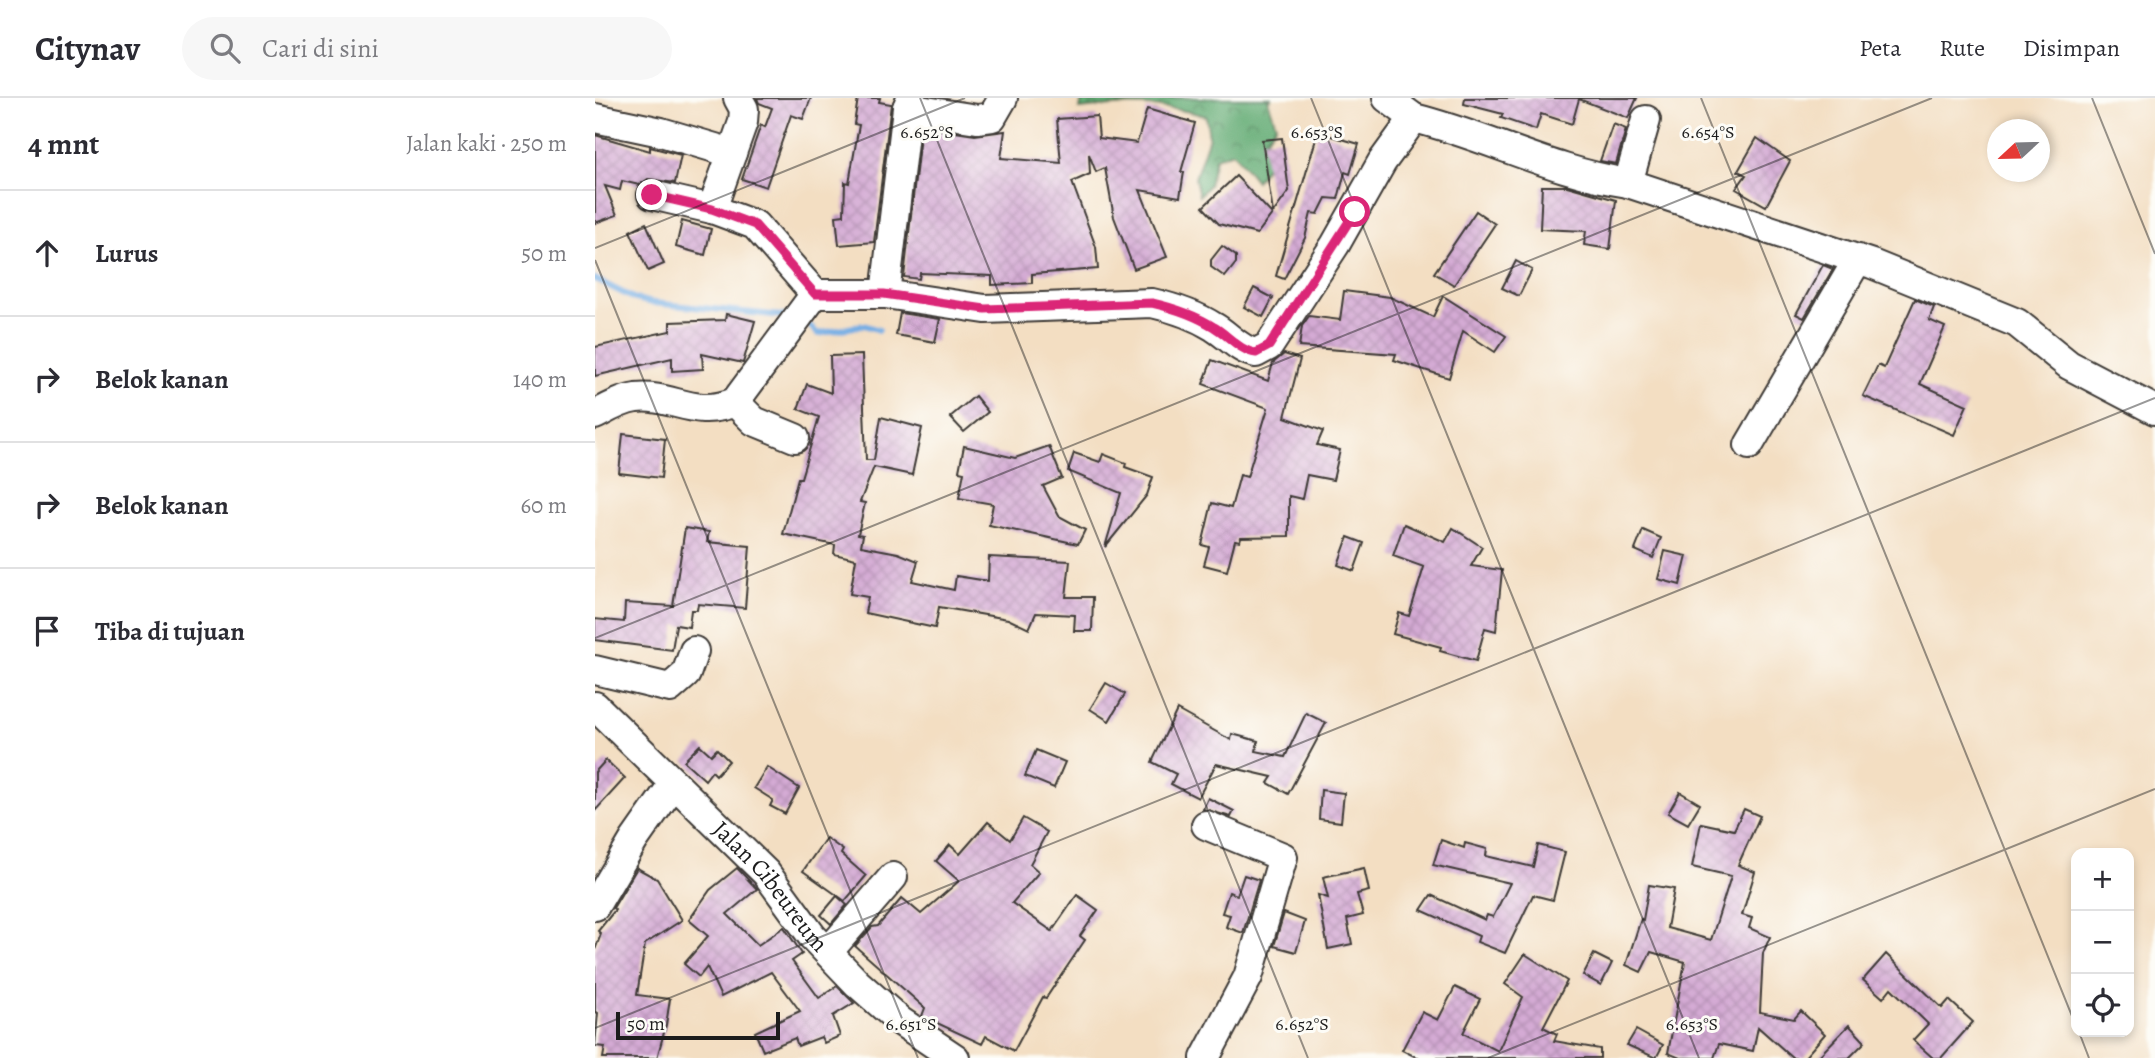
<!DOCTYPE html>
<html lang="id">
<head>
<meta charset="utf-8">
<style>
	:root { --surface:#fff; --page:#f7f7f7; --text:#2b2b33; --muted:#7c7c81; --line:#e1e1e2 }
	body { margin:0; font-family:Alegreya,serif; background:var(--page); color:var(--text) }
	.controls { position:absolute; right:21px; bottom:21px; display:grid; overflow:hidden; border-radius:14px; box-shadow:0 4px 10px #0003 }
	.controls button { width:63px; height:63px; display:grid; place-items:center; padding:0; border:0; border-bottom:2px solid var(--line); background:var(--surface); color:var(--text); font:35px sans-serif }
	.compass { position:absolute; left:1392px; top:21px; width:63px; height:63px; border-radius:50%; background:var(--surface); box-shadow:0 4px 10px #0003; rotate:248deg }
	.scale { position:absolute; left:21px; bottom:18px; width:164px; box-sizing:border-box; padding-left:7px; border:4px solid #1c1c1c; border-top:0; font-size:19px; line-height:24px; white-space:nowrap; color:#1c1c1c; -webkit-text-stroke:5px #fdfcf7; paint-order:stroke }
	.stop { position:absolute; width:21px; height:21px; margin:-16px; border:5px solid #db2777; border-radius:50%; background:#fff }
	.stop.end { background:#db2777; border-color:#fff; box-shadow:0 2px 7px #0008 }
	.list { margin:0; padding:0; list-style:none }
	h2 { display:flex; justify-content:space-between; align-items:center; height:91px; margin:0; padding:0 28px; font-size:30px }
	h2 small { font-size:23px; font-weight:400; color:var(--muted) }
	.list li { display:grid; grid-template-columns:46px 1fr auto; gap:21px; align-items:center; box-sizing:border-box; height:126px; padding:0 28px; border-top:2px solid var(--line) }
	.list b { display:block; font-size:26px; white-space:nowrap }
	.list em { font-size:23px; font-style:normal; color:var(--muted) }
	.icon { flex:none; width:38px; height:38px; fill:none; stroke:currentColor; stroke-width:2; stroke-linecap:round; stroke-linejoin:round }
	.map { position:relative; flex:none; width:1560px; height:960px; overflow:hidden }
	header { display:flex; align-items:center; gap:42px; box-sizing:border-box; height:98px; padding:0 35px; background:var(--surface); border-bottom:2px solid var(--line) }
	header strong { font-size:33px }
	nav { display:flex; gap:38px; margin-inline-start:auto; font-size:24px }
	.search { width:490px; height:63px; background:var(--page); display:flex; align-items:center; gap:18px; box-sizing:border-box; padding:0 24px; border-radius:38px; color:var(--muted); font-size:26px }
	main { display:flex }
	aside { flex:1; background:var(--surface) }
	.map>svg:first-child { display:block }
</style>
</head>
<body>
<header>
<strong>Citynav</strong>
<div class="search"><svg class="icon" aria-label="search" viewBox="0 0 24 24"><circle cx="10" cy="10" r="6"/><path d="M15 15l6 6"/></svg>Cari di sini</div>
<nav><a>Peta</a><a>Rute</a><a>Disimpan</a></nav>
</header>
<main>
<aside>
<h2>4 mnt<small>Jalan kaki · 250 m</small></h2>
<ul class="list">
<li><svg class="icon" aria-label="ahead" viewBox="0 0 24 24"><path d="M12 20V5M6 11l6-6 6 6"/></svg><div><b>Lurus</b></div><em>50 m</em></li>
<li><svg class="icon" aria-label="right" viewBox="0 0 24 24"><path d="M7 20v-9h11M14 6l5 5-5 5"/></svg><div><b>Belok kanan</b></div><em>140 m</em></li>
<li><svg class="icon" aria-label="right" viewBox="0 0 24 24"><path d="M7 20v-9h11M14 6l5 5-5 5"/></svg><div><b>Belok kanan</b></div><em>60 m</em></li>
<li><svg class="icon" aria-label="arrive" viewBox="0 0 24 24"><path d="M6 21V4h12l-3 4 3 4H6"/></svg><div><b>Tiba di tujuan</b></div></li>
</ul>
</aside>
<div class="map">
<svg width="1560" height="960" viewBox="0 0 1560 960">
	<defs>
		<pattern id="forest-crowns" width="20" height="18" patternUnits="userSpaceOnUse" patternTransform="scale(1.75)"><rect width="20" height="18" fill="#63ac74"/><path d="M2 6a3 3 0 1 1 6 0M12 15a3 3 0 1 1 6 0" fill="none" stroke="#518b5e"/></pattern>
		<pattern id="building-cross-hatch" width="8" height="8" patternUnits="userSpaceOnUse" patternTransform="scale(1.75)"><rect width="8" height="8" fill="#d4aad4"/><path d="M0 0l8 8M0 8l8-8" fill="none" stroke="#b592b5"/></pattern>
	</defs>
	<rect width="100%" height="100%" fill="#fdfcf7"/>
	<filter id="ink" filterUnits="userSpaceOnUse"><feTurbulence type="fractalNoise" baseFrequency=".0143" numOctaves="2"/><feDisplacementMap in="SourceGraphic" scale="14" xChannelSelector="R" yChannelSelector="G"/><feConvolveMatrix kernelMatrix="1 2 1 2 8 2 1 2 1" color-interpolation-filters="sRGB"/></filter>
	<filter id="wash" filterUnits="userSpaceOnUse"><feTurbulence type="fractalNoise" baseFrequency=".00686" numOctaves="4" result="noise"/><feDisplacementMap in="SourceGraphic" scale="28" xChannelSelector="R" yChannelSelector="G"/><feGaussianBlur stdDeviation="1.57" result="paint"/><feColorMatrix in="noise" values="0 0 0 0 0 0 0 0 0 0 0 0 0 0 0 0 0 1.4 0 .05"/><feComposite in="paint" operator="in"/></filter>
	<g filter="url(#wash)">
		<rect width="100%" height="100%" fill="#f3dec2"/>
		<path fill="url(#forest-crowns)" stroke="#406448" stroke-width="2" d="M487,0H677L673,2L681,27L668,46L673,66L661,83L638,54L620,60L614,87L604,98L600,80L614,39L611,18C568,6 530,5 485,11Z"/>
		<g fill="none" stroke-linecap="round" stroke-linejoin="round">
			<g stroke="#74ade4" stroke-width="6">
				<polyline points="0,181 40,201 58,205 188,218"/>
				<polyline points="210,223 223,236 269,227 284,232"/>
			</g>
		</g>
		<g id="blocks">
			<g fill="url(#building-cross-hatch)">
				<polygon points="162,0 216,0 208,21 196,17 171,89 147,81 166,27 170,29 177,10 164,5"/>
				<polygon points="263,0 285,0 284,4 296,6 279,144 244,147 241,118 249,117 250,84 254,85 264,27 259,26"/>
				<polygon points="870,0 1042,0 1033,20 984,1 977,26 946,16 941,32 906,20 908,16 869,6"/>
				<polygon points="552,11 600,25 586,74 589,74 585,99 545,92 572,159 539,171 519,119 510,70 501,74 494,56 495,76 477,84 501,149 503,171 437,176 437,185 397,187 397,178 325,175 324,181 309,179 326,29 380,37 410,33 406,60 466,65 462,21 502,18 504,40 542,45"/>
				<polygon points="1018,26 1031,31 1021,66 1005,63"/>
				<polygon points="723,34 764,46 755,76 750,74 743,101 731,100 723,116 716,115 710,140 689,181 681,178"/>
				<polygon points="0,37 55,53 55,49 86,57 80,85 53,81 44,87 27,83 25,92 10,88 22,117 0,125"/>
				<polygon points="687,40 694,93 678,115 667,42"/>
				<polygon points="1162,40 1195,63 1171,108 1141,91 1151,77 1143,73"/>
				<polygon points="641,78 677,116 662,136 624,126 608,109"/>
				<polygon points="947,88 972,88 1021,102 1015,151 989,147 991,133 945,131"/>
				<polygon points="881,113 900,126 859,187 839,175"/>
				<polygon points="87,123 116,131 110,157 81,149"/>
				<polygon points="51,125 69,166 53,173 35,133"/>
				<polygon points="627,148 641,158 641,165 630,179 616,169 616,162"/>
				<polygon points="921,163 937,172 924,198 907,190"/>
				<polygon points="1228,167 1238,171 1209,220 1201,216"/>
				<polygon points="659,190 678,200 668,219 649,209"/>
				<polygon points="749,193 795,199 838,219 848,198 911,238 900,254 868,233 854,280 799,262 801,256 704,249 707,228 714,218 745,222"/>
				<polygon points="1320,201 1339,209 1334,222 1350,229 1325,286 1372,307 1359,337 1268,298 1283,267 1289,270"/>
				<polygon points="305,215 345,221 340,244 301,237"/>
				<polygon points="131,216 160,223 148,265 107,256 108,271 77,273 77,260 0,278 0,249 75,233 75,224 130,222"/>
				<polygon points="689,256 705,261 690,319 728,333 722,347 745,352 738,382 712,377 707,401 694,398 694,438 646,439 645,443 640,442 632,473 609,467 614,449 607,447 617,405 636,410 645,377 652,379 673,310 608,286 617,262 673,283 678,265"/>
				<polygon points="267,257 271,362 279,362 286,319 327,330 317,377 279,369 265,404 270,405 263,436 268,437 266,448 303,455 323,463 317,483 359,492 361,478 393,483 394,459 475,463 471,499 498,499 497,533 479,533 480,517 441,515 434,531 413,521 344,509 340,530 270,515 273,499 255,496 261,461 239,456 240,447 188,436 203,380 206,380 224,319 203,311 212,286 236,295 235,258"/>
				<polygon points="380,298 393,314 369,334 355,319"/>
				<polygon points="28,336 70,341 66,380 24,375"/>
				<polygon points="369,348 420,360 454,348 467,380 448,388 464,418 490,432 483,446 394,427 398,406 364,400 369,374 364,373"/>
				<polygon points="479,355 505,364 508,356 531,365 530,369 558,379 552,397 510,449 526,395 473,373"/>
				<polygon points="809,426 850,444 858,430 887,449 876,468 907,472 901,533 890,530 881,563 845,553 846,549 798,536 804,515 814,518 829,469 798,458"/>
				<polygon points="90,430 114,434 112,444 155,448 150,510 103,506 102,512 96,512 94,529 81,527 77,552 0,542 0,521 29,524 30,505 78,508"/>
				<polygon points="1048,432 1066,440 1058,460 1040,452"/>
				<polygon points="753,439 769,445 759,473 743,467"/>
				<polygon points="1070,453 1092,458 1085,487 1063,481"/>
				<polygon points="511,585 530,596 514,623 495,611"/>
				<polygon points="582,612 636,642 637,636 663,643 661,653 690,659 711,615 731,625 693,696 673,685 677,679 621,666 603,700 576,686 581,676 557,664"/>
				<polygon points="105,647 116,657 122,651 134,663 121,677 117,673 110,682 89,663"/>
				<polygon points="441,652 470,664 459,690 430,678"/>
				<polygon points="11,662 30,680 0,713 0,674"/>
				<polygon points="172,669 204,690 190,716 175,708 178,702 159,690"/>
				<polygon points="726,692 749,695 746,724 724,721"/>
				<polygon points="1085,694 1105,706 1093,726 1073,715"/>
				<polygon points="613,700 639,713 636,719 608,711"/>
				<polygon points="1149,711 1165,718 1143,767 1160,774 1147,817 1157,820 1154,830 1175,839 1168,855 1165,914 1199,921 1206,913 1230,936 1209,960 1198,960 1163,929 1158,953 1124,946 1119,960 1085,960 1073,955 1090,864 1056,854 1046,874 1031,867 1046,821 1048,822 1054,787 1079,791 1072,830 1116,842 1136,778 1097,769 1106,725 1139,732"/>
				<polygon points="428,720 452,734 435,766 444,774 417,805 457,833 482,797 503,812 485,838 490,842 451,900 448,899 419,953 391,938 387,946 327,918 330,910 260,848 277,829 283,828 307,800 326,816 364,783 341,763 355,747 365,756 393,724 415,742"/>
				<polygon points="231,740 248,752 246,756 271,778 250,803 208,773"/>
				<polygon points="846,742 869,750 870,745 892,751 891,758 938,769 943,747 970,754 958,802 938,797 910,855 882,844 884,838 826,812 836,797 890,822 892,817 898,819 915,785 838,767"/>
				<polygon points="42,770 62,781 87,822 50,846 42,897 75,901 71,927 62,960 8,960 10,949 0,948 3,915 0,914 0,852 6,836 3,833 20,812 18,810"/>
				<polygon points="142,770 162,791 132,816 163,847 189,829 207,856 197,863 224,900 242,888 259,905 238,918 245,938 229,945 226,939 203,948 200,940 168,953 160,934 205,913 176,874 126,899 112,869 104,879 89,866 113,838 94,822 115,792"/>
				<polygon points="769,770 774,793 762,796 768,817 752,821 757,846 733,851 723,797 733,800 728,779"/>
				<polygon points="649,777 664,782 648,835 631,829 635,817 627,815 634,794 642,797"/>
				<polygon points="242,798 252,807 236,826 226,817"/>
				<polygon points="689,815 710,823 701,854 679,848"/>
				<polygon points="930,856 972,883 948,929 962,936 959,943 1005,951 1005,960 823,960 807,952 827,914 843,922 860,889 885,901 868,935 903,953 928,899 910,886"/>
				<polygon points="999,856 1017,865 1006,887 988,877"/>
				<polygon points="1291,856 1347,910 1354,902 1378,924 1346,960 1338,960 1318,942 1333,926 1296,890 1288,900 1268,882"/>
				<polygon points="1254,927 1270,944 1254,960 1222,960"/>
				<polygon points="1041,932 1068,947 1061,960 1032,947"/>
			</g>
		</g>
	</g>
	<g filter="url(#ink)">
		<use href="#blocks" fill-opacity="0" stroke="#3c3935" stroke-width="2"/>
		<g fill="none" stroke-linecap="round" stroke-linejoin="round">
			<defs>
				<g id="minor">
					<polyline points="792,0 819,20"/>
					<polyline points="312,10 382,21 397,19 408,0"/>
					<polyline points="0,20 66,34 137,55"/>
					<polyline points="1033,85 1051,22"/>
					<path d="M57,97L117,111L160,127L220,196H290L390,211L557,205C579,210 600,217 619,229C633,237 645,253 661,255L674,248L740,147L787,64L819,20C892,38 958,74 1033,85L1277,166L1422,225L1474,267L1560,312"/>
					<polyline points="117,111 148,24 149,11 143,0"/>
					<polyline points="290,196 312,10 316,0"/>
					<polyline points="140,304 159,323 200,340"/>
					<path d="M0,317C13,310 26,302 41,300C78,296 98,321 140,304L220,196"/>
					<polyline points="1154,347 1263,161"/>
					<polyline points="0,572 75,590 91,576 99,553"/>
					<path id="s1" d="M0,608L171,775L217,838L262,885L305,923L360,960"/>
					<polyline points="0,808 39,742 79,685"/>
					<polyline points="233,854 298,779"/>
					<polyline points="610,960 653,879 688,759 611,727"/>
				</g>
			</defs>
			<use href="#minor" stroke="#3c3935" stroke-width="32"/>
			<use href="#minor" stroke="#fff" stroke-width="28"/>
		</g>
	</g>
	<g fill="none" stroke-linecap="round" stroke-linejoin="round" filter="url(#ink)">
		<path stroke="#db2777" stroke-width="9" d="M57,97L117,111L160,127L220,196H289L390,211L557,205C579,210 600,217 619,229C633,237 645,253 661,255L674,248L760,114"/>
	</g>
	<path fill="none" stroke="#1c1c1c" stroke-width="2" stroke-opacity="0.45" d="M325,0L713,960M716,0L1104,960M1106,0L1481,928M1497,0L1560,156M0,150L370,0M0,162L323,960M0,540L1337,0M0,930L1560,300M1484,934L1494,960M893,960L1560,691"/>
	<g text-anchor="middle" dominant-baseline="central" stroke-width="6" stroke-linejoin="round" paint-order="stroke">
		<g font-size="24" fill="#1c1c1c" stroke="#fdfcf7">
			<text stroke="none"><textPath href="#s1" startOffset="252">Jalan Cibeureum</textPath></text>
		</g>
	</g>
	<g font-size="18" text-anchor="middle" fill="#1c1c1c" stroke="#fdfcf7" stroke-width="6" stroke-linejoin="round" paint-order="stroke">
		<text x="332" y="40">6.652°S</text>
		<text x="722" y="40">6.653°S</text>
		<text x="1113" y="40">6.654°S</text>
		<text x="316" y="932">6.651°S</text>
		<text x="707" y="932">6.652°S</text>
		<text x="1097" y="932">6.653°S</text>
	</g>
</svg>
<div class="controls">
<button>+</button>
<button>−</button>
<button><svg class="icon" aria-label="locate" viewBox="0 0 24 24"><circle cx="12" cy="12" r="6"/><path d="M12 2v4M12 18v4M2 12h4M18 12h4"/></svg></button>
</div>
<svg class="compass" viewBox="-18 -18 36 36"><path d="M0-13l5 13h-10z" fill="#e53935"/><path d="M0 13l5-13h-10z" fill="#7c7c81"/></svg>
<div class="scale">50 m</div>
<div class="stop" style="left:760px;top:114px"></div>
<div class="stop end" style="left:57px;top:97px"></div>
</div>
</main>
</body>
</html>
